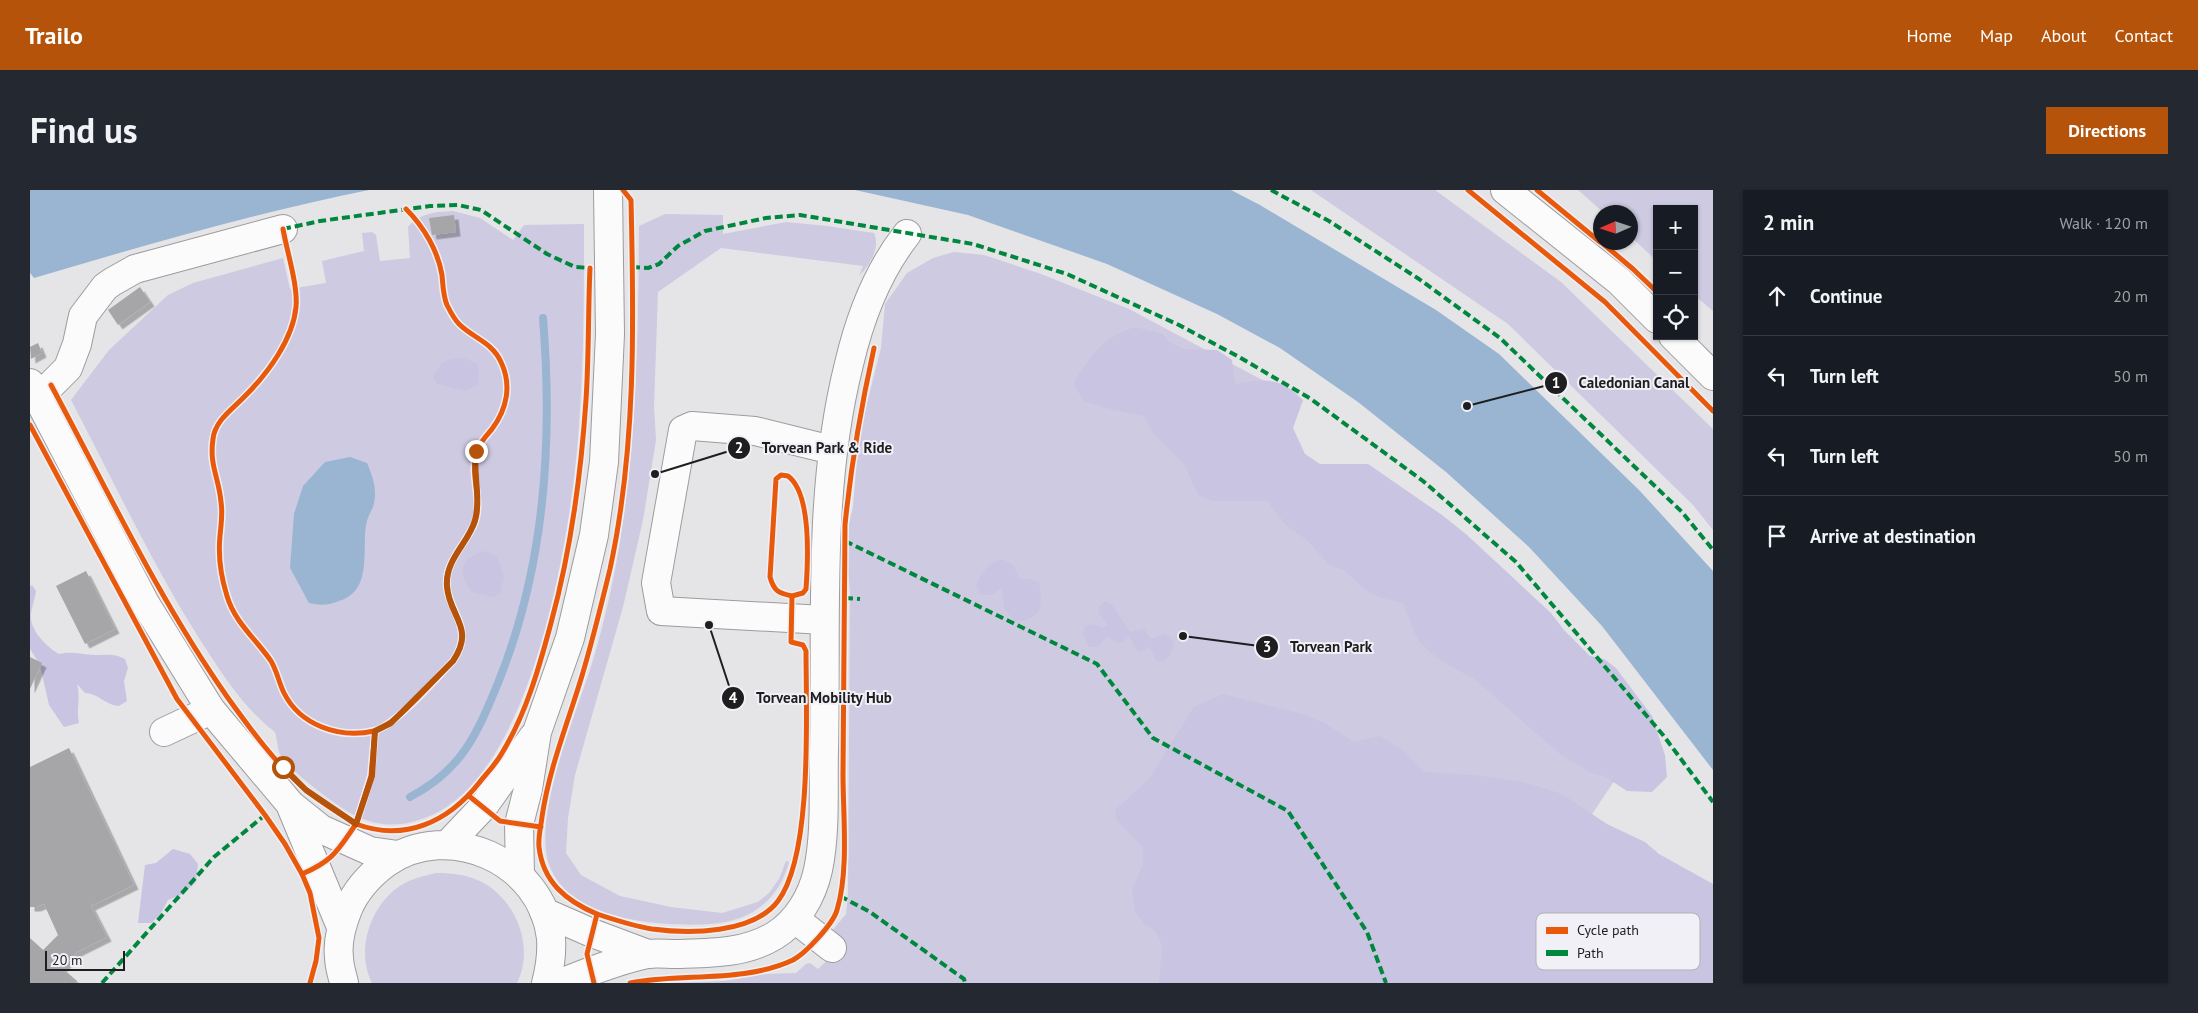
<!DOCTYPE html>
<html lang="en">
<head>
<meta charset="utf-8">
<style>
	:root { --surface:#171b24; --page:#242831; --text:#f1f3f6; --muted:#9ea1a6; --line:#363941; --accent:#b45309 }
	body { margin:0; font-family:"PT Sans",sans-serif; background:var(--page); color:var(--text) }
	.controls { position:absolute; right:15px; top:15px; display:grid; overflow:hidden; border-radius:0px; box-shadow:0 1px 4px #0004 }
	.controls button { width:45px; height:45px; display:grid; place-items:center; padding:0; border:0; border-bottom:1px solid var(--line); background:var(--surface); color:var(--text); font:25px sans-serif }
	.compass { position:absolute; left:1563px; top:15px; width:45px; height:45px; border-radius:50%; background:var(--surface); box-shadow:0 1px 4px #0004; rotate:267deg }
	.scale { position:absolute; left:15px; bottom:12px; width:80px; box-sizing:border-box; padding-left:5px; border:2px solid #1e1e20; border-top:0; font-size:14px; line-height:18px; white-space:nowrap; color:#1e1e20; -webkit-text-stroke:4px #f1f0f6; paint-order:stroke }
	.stop { position:absolute; width:15px; height:15px; margin:-11px; border:4px solid #b45309; border-radius:50%; background:#fff }
	.stop.end { background:#b45309; border-color:#fff; box-shadow:0 1px 5px #0008 }
	.list { margin:0; padding:0; list-style:none }
	h2 { display:flex; justify-content:space-between; align-items:center; height:65px; margin:0; padding:0 20px; font-size:21px }
	h2 small { font-size:16px; font-weight:400; color:var(--muted) }
	.list li { display:grid; grid-template-columns:32px 1fr auto; gap:15px; align-items:center; box-sizing:border-box; height:80px; padding:0 20px; border-top:1px solid var(--line) }
	.list b { display:block; font-size:19px; white-space:nowrap }
	.list em { font-size:16px; font-style:normal; color:var(--muted) }
	.icon { flex:none; width:28px; height:28px; fill:none; stroke:currentColor; stroke-width:2; stroke-linecap:round; stroke-linejoin:round }
	.map { position:relative; flex:none; width:1683px; height:793px; overflow:hidden; border-radius:0px }
	header { display:flex; align-items:center; gap:30px; box-sizing:border-box; height:70px; padding:0 25px; background:var(--accent); color:#fff }
	header strong { font-size:24px }
	nav { display:flex; gap:28px; margin-inline-start:auto; font-size:18px }
	.intro { display:flex; align-items:center; justify-content:space-between; box-sizing:border-box; height:120px; padding:0 30px }
	h1 { margin:0; font-size:35px }
	.button { padding:12px 22px; border-radius:0px; background:var(--accent); color:#fff; font-size:18px; font-weight:700 }
	main { display:flex; gap:30px; padding:0 30px }
	aside { flex:1; background:var(--surface); border-radius:0px; box-shadow:0 1px 4px #0004 }
	.map>svg:first-child { display:block }
</style>
</head>
<body>
<header>
<strong>Trailo</strong>
<nav><a>Home</a><a>Map</a><a>About</a><a>Contact</a></nav>
</header>
<div class="intro"><h1>Find us</h1><a class="button">Directions</a></div>
<main>
<div class="map">
<svg width="1683" height="793" viewBox="0 0 1683 793">
	<defs>
		<filter id="shadow"><feDropShadow dx="4.5" dy="4.5" stdDeviation="0" flood-color="#0004"/></filter>
	</defs>
	<rect width="100%" height="100%" fill="#e5e4e7"/>
	<g fill="#cecae1">
		<polygon points="1281,0 1405,0 1531,92 1683,239 1683,340 1663,315 1478,134"/>
		<polygon points="1548,0 1683,0 1683,121 1664,105 1664,19 1627,19 1627,71 1601,47 1600,22 1573,22"/>
		<path d="M423,21L450,28L483,50L494,35L554,34C554,105 554,177 548,248C540,348 503,580 402,625C375,637 352,638 326,626C309,618 255,578 249,562C247,556 247,548 245,542C214,519 190,481 169,448C121,372 83,290 41,210L79,160L138,105L163,93L253,68L260,99L296,93L292,71L334,61L332,43L342,42L346,45L350,71L380,68L378,37C391,23 404,22 423,21Z"/>
		<path d="M635,24L693,25V44L756,32L797,36L844,43C851,58 839,76 829,86L833,76L691,58L628,102L624,217L626,250L613,330L593,417L545,585L538,628L536,663L551,685L590,706L641,717L692,723L728,712L739,703L749,689L756,671L759,672C749,710 720,732 680,734C632,737 542,731 520,677C500,627 549,519 564,467C606,323 608,185 609,36Z"/>
		<polygon points="924,62 954,65 1011,84 1099,119 1236,192 1213,225 1603,563 1548,645 1142,793 646,793 695,791 736,784 766,783 776,774 780,773 788,779 812,756 802,741 816,724 818,704 820,401 815,351 823,317 827,269 833,229 851,158 855,114 877,83 903,68"/>
		<path d="M406,683C424,683 441,685 457,695C488,715 504,759 487,793H342C325,759 341,713 373,694C383,688 394,686 406,683Z"/>
	</g>
	<g fill="#c9c4e2">
		<path d="M1105,137L1133,144L1139,152L1154,159L1187,160L1202,170L1205,194C1237,189 1248,186 1273,210L1263,238L1275,264L1290,274H1338L1412,325L1437,345L1521,423L1534,440L1560,466L1574,469L1586,478L1622,526L1635,565L1637,587L1622,602L1597,601L1574,586L1561,583L1531,565L1442,487C1426,481 1393,461 1386,446C1381,435 1378,424 1373,413L1348,407L1334,399L1314,380L1299,375L1278,351L1256,335L1237,311H1182L1168,305L1154,274L1124,244L1113,226L1076,218L1054,211L1043,194C1060,166 1073,147 1105,137Z"/>
		<polygon points="421,169 433,168 447,173 449,185 447,195 436,201 407,194 403,186 412,173"/>
		<path d="M454,361L467,366L474,386L471,402L464,407L442,402C427,382 430,369 454,361Z"/>
		<path d="M973,369L984,376L990,389H1000L1009,393C1014,416 1011,431 984,431L974,418L971,398L962,405H951L946,395C953,381 957,373 973,369Z"/>
		<path d="M2,395L6,401C5,409 0,421 1,429C2,442 18,458 29,464C42,461 51,464 64,465C76,465 84,463 95,469L98,478L94,491L97,511L89,516C73,514 70,504 55,503L47,494C51,508 46,519 49,533L34,537L19,515L10,475L0,459V397Z"/>
		<polygon points="1075,411 1083,416 1100,442 1114,439 1121,449 1135,443 1144,451 1141,464 1133,472 1126,470 1119,456 1114,461 1108,461 1099,447 1089,454 1077,446 1068,457 1059,457 1053,443 1055,436 1061,434 1073,438 1078,435 1069,424 1069,417"/>
		<polygon points="1193,504 1273,524 1295,533 1323,552 1350,546 1371,559 1394,582 1454,586 1494,592 1532,604 1577,634 1615,652 1629,664 1683,694 1683,793 1129,793 1132,755 1125,741 1114,734 1105,721 1102,701 1113,674 1113,657 1086,629 1085,620 1119,589 1164,517"/>
		<polygon points="143,659 160,664 168,674 166,692 153,704 138,710 130,725 121,733 108,733 115,675 126,673"/>
	</g>
	<g fill="#99b5d2">
		<path d="M0,0H339C226,23 115,55 4,88L0,83Z"/>
		<polygon points="825,0 1201,0 1230,15 1406,120 1469,164 1610,301 1683,381 1683,580 1572,436 1499,357 1416,282 1328,212 1250,158 1187,124 1077,74 938,25"/>
		<path d="M320,267L337,273C343,287 348,302 343,317C340,323 337,329 336,335C332,359 342,399 312,410C299,415 293,416 279,413L260,378L264,324L273,296L295,272Z"/>
	</g>
	<g fill="none" stroke-linecap="round" stroke-linejoin="round">
		<path stroke="#99b5d2" stroke-width="8" d="M380,607C432,580 447,544 468,493C515,377 523,252 513,128"/>
	</g>
	<g fill="#a6a6a8" filter="url(#shadow)">
		<polygon points="424,25 426,42 402,45 399,28"/>
		<polygon points="110,97 120,112 88,135 78,120"/>
		<polygon points="8,153 12,163 1,169 0,157"/>
		<polygon points="56,381 85,439 55,454 26,396"/>
		<polygon points="0,467 12,473 0,499"/>
		<polygon points="39,558 104,695 61,716 77,747 47,762 32,778 47,791 45,793 0,793 0,748 13,760 28,745 14,714 6,717 0,717 0,577"/>
	</g>
	<g fill="none" stroke-linecap="round" stroke-linejoin="round">
		<defs>
			<g id="minor">
				<polyline points="6,204 21,195 38,178 47,154 53,126 75,97 82,92 105,79 253,39"/>
				<polyline points="794,430 631,421 626,393 653,240 662,236 725,241 802,260"/>
				<polyline points="134,542 181,520"/>
				<polyline points="514,722 562,743 618,764"/>
				<polyline points="765,729 802,758"/>
				<path d="M531,793C558,782 588,770 617,764C626,763 637,764 646,764C679,763 714,764 744,746C767,732 782,707 788,680C796,642 793,600 794,561C797,431 787,301 819,174C830,127 847,82 877,44"/>
			</g>
			<g id="major">
				<polyline points="1475,0 1589,91 1627,129"/>
				<polyline points="1643,146 1683,186"/>
				<polyline points="418,654 453,617 503,547"/>
				<polyline points="490,685 489,634 498,599 507,542 540,448 564,345 574,272 580,144 578,0"/>
			</g>
			<g id="highway">
				<polyline points="0,193 115,413 181,520 261,615 291,639 340,661 368,665"/>
				<polyline points="262,619 311,737"/>
				<path d="M314,793C312,784 309,776 309,767C307,751 312,734 318,719C326,700 340,685 356,673C419,629 512,671 521,748C522,763 520,778 516,793"/>
			</g>
		</defs>
		<use href="#minor" stroke="#9c9c9e" stroke-width="30"/>
		<use href="#major" stroke="#9c9c9e" stroke-width="30"/>
		<use href="#highway" stroke="#9c9c9e" stroke-width="30"/>
		<use href="#minor" stroke="#fbfbfb" stroke-width="28"/>
		<use href="#major" stroke="#fbfbfb" stroke-width="28"/>
		<use href="#highway" stroke="#fbfbfb" stroke-width="28"/>
		<g stroke="#00873e" stroke-width="4" stroke-dasharray="8 4" stroke-linecap="butt">
			<polyline points="1241,0 1299,31 1389,89 1470,148 1652,322 1683,360"/>
			<polyline points="253,39 290,31 400,16 428,15 451,20 517,64 545,77 560,78"/>
			<polyline points="602,77 618,78 629,74 648,56 675,41 736,28 770,25 943,54 1037,84 1149,135 1209,167 1281,209 1393,291 1486,372 1633,545 1683,612"/>
			<polyline points="815,351 1067,474 1123,548 1258,621 1337,742 1356,793"/>
			<polyline points="815,408 830,409"/>
			<polyline points="810,706 840,722 934,789 935,793"/>
			<polyline points="72,793 184,667 235,625"/>
		</g>
		<defs>
			<g id="cycleway">
				<polyline points="1438,0 1575,112 1683,221"/>
				<polyline points="1507,0 1570,52"/>
				<path d="M253,39C257,62 268,95 266,117C263,149 238,183 216,205C204,218 185,230 183,249C179,275 189,288 191,312C193,324 191,334 190,346C188,366 191,387 197,406C205,433 226,449 241,471C247,481 249,493 254,503C270,535 309,549 344,541C365,536 406,488 423,471C449,433 409,418 418,382C423,363 438,350 445,332C453,308 439,284 447,261C450,252 456,246 462,239C477,219 482,195 471,172C462,152 443,148 429,134C424,129 420,121 417,115C413,106 413,95 412,85C408,61 394,37 376,19"/>
				<polyline points="1571,52 1603,79 1627,102"/>
				<path d="M21,195C78,301 129,410 198,508C221,540 246,574 276,600C292,613 309,623 326,634L341,586L345,541"/>
				<polyline points="0,235 147,509 235,625 255,654 272,684 280,703 289,748 286,771 280,793"/>
				<polyline points="439,606 470,631 511,637"/>
				<path d="M272,684C304,670 307,661 326,634C375,652 418,632 449,593C456,584 466,574 472,563C496,524 509,478 521,433C541,360 551,285 556,210C559,166 558,122 560,78"/>
				<path d="M567,724C585,730 603,736 622,739C659,744 723,744 748,711C783,665 776,521 776,461L773,455L761,452L762,406L773,403L776,399C778,371 782,304 758,286L751,285L746,289L740,387C744,401 748,403 762,406"/>
				<path d="M564,793L557,764L567,724C536,711 513,692 509,657C508,647 511,636 512,627C519,579 537,535 551,489C562,453 571,416 580,379C606,259 604,133 601,10L593,0"/>
				<path d="M600,793C652,783 714,793 763,770C776,763 803,734 807,720C819,681 813,625 813,584C814,501 815,418 815,335C821,275 831,217 844,158"/>
			</g>
		</defs>
		<use href="#cycleway" stroke="#f1f0f6" stroke-width="8"/>
		<use href="#cycleway" stroke="#e8590c" stroke-width="5"/>
	</g>
	<g fill="none" stroke-linecap="round" stroke-linejoin="round">
		<path stroke="#b45309" stroke-width="6" d="M253,577L276,600L326,634L342,586L345,541L361,533L423,471C446,437 419,428 417,396C415,369 439,353 445,330C451,307 443,284 446,261"/>
	</g>
	<rect x="1506" y="723" width="164" height="57" rx="8" fill="#f1f0f6" stroke="#b2b1b6" stroke-width="1"/>
	<rect x="1516" y="737" width="22" height="7" fill="#e8590c"/>
	<rect x="1516" y="760" width="22" height="6" fill="#00873e"/>
	<g font-size="14" fill="#1e1e20">
		<text x="1547" y="745">Cycle path</text>
		<text x="1547" y="768">Path</text>
	</g>
	<path fill="none" stroke="#1e1e20" stroke-width="2" d="M1437 216L1526 193M625 284L709 258M1153 446L1237 457M679 435L703 508"/>
	<g fill="#1e1e20" stroke="#f1f0f6" stroke-width="2">
		<circle cx="1437" cy="216" r="5"/>
		<circle cx="625" cy="284" r="5"/>
		<circle cx="1153" cy="446" r="5"/>
		<circle cx="679" cy="435" r="5"/>
		<circle cx="1526" cy="193" r="12"/>
		<circle cx="709" cy="258" r="12"/>
		<circle cx="1237" cy="457" r="12"/>
		<circle cx="703" cy="508" r="12"/>
	</g>
	<g font-size="15" text-anchor="middle" font-weight="bold" fill="#fff">
		<text x="1526" y="198">1</text>
		<text x="709" y="263">2</text>
		<text x="1237" y="462">3</text>
		<text x="703" y="513">4</text>
	</g>
	<g font-size="15" text-anchor="middle" font-weight="bold" fill="#1e1e20" stroke="#f1f0f6" stroke-width="4" stroke-linejoin="round" paint-order="stroke">
		<text x="1604" y="198">Caledonian Canal</text>
		<text x="797" y="263">Torvean Park &amp; Ride</text>
		<text x="1301" y="462">Torvean Park</text>
		<text x="794" y="513">Torvean Mobility Hub</text>
	</g>
</svg>
<div class="controls">
<button>+</button>
<button>−</button>
<button><svg class="icon" aria-label="locate" viewBox="0 0 24 24"><circle cx="12" cy="12" r="6"/><path d="M12 2v4M12 18v4M2 12h4M18 12h4"/></svg></button>
</div>
<svg class="compass" viewBox="-18 -18 36 36"><path d="M0-13l5 13h-10z" fill="#e53935"/><path d="M0 13l5-13h-10z" fill="#9ea1a6"/></svg>
<div class="scale">20 m</div>
<div class="stop" style="left:253px;top:577px"></div>
<div class="stop end" style="left:446px;top:261px"></div>
</div>
<aside>
<h2>2 min<small>Walk · 120 m</small></h2>
<ul class="list">
<li><svg class="icon" aria-label="ahead" viewBox="0 0 24 24"><path d="M12 20V5M6 11l6-6 6 6"/></svg><div><b>Continue</b></div><em>20 m</em></li>
<li><svg class="icon" aria-label="left" viewBox="0 0 24 24"><path d="M17 20v-9H6M10 6l-5 5 5 5"/></svg><div><b>Turn left</b></div><em>50 m</em></li>
<li><svg class="icon" aria-label="left" viewBox="0 0 24 24"><path d="M17 20v-9H6M10 6l-5 5 5 5"/></svg><div><b>Turn left</b></div><em>50 m</em></li>
<li><svg class="icon" aria-label="arrive" viewBox="0 0 24 24"><path d="M6 21V4h12l-3 4 3 4H6"/></svg><div><b>Arrive at destination</b></div></li>
</ul>
</aside>
</main>
</body>
</html>
